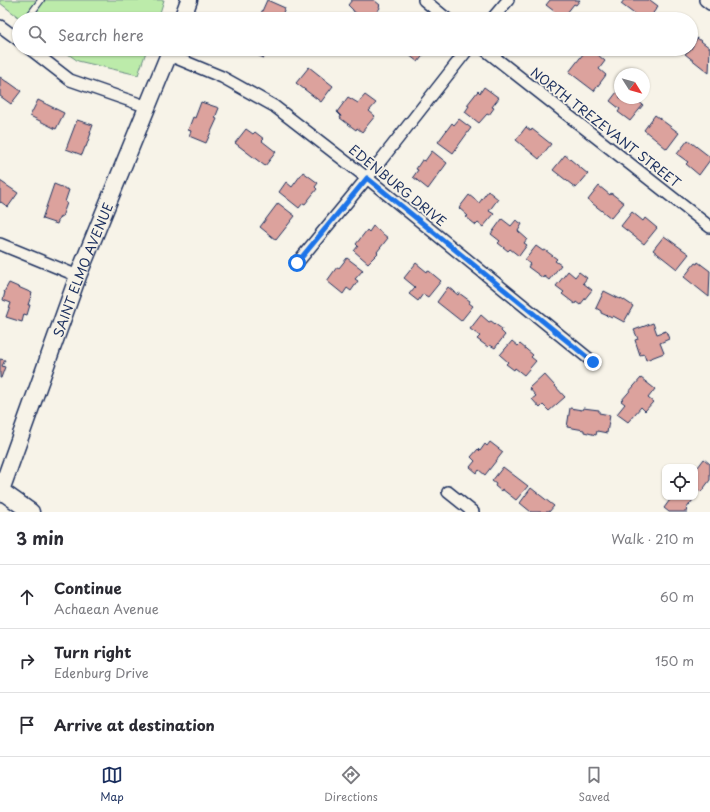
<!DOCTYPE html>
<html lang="en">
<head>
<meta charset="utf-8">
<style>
	:root { --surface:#fff; --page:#f7f7f7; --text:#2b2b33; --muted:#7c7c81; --line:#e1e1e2; --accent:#1b2f5e }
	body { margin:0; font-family:"Playpen Sans",sans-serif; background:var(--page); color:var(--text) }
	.controls { position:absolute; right:12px; bottom:12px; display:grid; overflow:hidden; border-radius:8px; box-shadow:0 1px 3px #0004 }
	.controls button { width:36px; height:36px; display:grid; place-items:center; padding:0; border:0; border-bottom:1px solid var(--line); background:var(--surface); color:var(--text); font:20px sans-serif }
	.compass { position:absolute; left:614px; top:68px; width:36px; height:36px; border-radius:50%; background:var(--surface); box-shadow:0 1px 3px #0004; rotate:127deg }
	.stop { position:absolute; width:12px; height:12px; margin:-9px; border:3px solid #1a73e8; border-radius:50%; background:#fff }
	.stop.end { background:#1a73e8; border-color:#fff; box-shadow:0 1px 4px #0008 }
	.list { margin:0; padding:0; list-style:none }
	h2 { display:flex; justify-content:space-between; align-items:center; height:52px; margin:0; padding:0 16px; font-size:17px }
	h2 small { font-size:13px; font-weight:400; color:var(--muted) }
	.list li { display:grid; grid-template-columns:26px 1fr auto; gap:12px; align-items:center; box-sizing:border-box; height:64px; padding:0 16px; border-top:1px solid var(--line) }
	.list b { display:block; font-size:15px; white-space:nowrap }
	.list p { margin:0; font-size:13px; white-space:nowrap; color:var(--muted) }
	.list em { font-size:13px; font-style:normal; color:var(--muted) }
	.icon { flex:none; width:22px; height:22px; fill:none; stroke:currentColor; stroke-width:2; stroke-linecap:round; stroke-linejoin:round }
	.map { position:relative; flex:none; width:710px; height:512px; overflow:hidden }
	.search { position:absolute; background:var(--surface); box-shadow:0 1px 3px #0004; left:12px; right:12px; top:12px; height:44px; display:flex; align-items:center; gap:10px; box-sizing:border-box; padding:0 14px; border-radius:22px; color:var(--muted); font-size:15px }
	.sheet { height:244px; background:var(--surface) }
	nav { display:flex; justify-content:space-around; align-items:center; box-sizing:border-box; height:56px; border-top:1px solid var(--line); background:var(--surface); font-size:11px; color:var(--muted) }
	nav a { display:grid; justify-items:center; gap:2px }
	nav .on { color:var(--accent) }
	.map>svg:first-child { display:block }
</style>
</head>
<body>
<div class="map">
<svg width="710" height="512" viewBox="0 0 710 512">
	<rect width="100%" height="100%" fill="#f7f3e8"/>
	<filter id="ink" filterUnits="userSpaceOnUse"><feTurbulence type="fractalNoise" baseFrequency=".025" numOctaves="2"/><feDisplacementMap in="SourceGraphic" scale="8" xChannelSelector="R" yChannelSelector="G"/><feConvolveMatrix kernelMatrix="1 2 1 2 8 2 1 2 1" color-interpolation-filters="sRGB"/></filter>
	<g filter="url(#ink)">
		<g fill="#bcebaa" stroke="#6c8d84">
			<polygon points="0,0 164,0 158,19 21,19 0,3"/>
			<polygon points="61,49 147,49 138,75 78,61"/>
		</g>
		<g fill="#dca29d" stroke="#1b2f5e">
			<polygon points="267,0 285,8 280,19 254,19 255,16 259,18"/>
			<polygon points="352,0 374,0 380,5 379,6 380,8 371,19 365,19 353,11 353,10 348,5"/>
			<polygon points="550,0 580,0 576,5 574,4 563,18 546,5"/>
			<polygon points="624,0 650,0 658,6 649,19 641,19 621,4"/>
			<polygon points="697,38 710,48 709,73 685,54 691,49"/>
			<polygon points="242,49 268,49 264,58"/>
			<polygon points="398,49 428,49 418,62 404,51 403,53"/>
			<polygon points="587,49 591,49 605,61 599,69 606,75 594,91 569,72"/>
			<polygon points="309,67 333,86 321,102 296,83"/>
			<polygon points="0,77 7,82 7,81 21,91 11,104 0,96"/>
			<polygon points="484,87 499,98 492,107 494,108 489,115 487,114 479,123 465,112 469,106 467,105 478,91 480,93"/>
			<polygon points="620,88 620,98 634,98 643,105 630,121 618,112 620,109 610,101"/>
			<polygon points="365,95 376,103 369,111 375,116 362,132 357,128 356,130 340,118 341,116 337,112 348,97 358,103"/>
			<polygon points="38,100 64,113 56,129 30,116"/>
			<polygon points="201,102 219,108 215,118 217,119 206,143 189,136 191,131 188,130 193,117 195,118"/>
			<polygon points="655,115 679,133 667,149 644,130"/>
			<polygon points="459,119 471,128 453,153 438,142 452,123 454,125"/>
			<polygon points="77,120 93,125 90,133 91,133 86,147 85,147 82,155 66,149"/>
			<polygon points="526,127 531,131 532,129 551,144 539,159 516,140"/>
			<polygon points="246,129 253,134 255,132 264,139 262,141 276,152 265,166 235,143"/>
			<polygon points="688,140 710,157 710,160 699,175 686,164 688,162 677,154"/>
			<polygon points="432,151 447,163 428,189 413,177 418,170 416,169 422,160 425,161"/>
			<polygon points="565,155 588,174 576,188 553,170"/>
			<polygon points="303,172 318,183 315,187 317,189 305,204 303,203 299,208 279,192 286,182 292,187"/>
			<polygon points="0,181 18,193 8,207 1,202 0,203"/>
			<polygon points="54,184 69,190 65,202 67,203 62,217 60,216 57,224 42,219"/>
			<polygon points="599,186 610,195 611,193 624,203 611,218 588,200"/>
			<polygon points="488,191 498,199 489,211 494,214 483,227 478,223 476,225 466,217 468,216 459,208 469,195 479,203"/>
			<polygon points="278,203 295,216 276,240 260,227"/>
			<polygon points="632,212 643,221 645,218 657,228 644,244 621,226"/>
			<polygon points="502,219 511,226 516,220 522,224 518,231 527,239 524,243 527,245 519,256 510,249 508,251 498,243 500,241 491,234"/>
			<polygon points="373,226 388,238 377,252 378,253 368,263 354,251 358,246 356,244 367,230 369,232"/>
			<polygon points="664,236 689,254 677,269 653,250"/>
			<polygon points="536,246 543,251 545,250 557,259 555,261 561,265 549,280 544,276 543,278 528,267 530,264 525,260"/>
			<polygon points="347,258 363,270 355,279 358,281 351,291 347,288 343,294 327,281 337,267 339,268"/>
			<polygon points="698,262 710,271 709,297 684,277 695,263 697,264"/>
			<polygon points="416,263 427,272 429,271 441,281 428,297 423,294 418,301 409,294 415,287 404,278"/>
			<polygon points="568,271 575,277 579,272 587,278 583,283 592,290 580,305 576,302 575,304 562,294 564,292 556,286"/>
			<polygon points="9,283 32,293 28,305 30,305 27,315 24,314 22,322 6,317 11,303 3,300 5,292 4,292"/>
			<polygon points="448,287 458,295 459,293 470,301 469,303 473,306 461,321 437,302"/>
			<polygon points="604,291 620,299 621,298 633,306 624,322 613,316 612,318 601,313 601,311 596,308"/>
			<polygon points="481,315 489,322 491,321 502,329 501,331 505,335 495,348 490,345 488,347 477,339 480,336 470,329"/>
			<polygon points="653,323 657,334 666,331 669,339 660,343 664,353 646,360 644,354 640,355 635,340 638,339 634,330"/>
			<polygon points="512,341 518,346 520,344 533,355 531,357 536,361 524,375 515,368 514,370 506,364 508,362 500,355"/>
			<polygon points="0,359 5,360 2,366 5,367 1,378 0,378"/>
			<polygon points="544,374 565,397 549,411 543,405 540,408 532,399 536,396 529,388"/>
			<polygon points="641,378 655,389 648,398 653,402 645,411 641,407 628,422 617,414 625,404 621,401"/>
			<polygon points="570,408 582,410 583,408 599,410 599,413 610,415 607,433 597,431 596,435 584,432 584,430 567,427"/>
			<polygon points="490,442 503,452 485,475 479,470 477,473 470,467 475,461 471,457 478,449 480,451 485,444 487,446"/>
			<polygon points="704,459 710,464 710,480 701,492 695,487 695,471"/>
			<polygon points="503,467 528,486 516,500 502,489 501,491 495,486 496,484 492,481"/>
			<polygon points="531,488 554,506 549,512 531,512 520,503"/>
			<polygon points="695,495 696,496 686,509 688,511 687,512 669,512 664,508 672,497 695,497"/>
		</g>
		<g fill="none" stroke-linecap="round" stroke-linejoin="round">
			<defs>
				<polyline id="lane" points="27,19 41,0"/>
				<g id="street">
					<polyline points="424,0 447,19"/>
					<polyline points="705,0 710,4"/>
					<polyline points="492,19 508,0"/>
					<polyline points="0,26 19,40"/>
					<polyline points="30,49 70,80 148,107"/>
					<polyline points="484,49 710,227"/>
					<polyline points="169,55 222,77 274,106 367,178 593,362"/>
					<polyline points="0,244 78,276"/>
					<polyline points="297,263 367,178 468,49"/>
					<polyline points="448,492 473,512"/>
				</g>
				<g id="secondary">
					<polyline points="182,19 189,0"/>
					<polyline points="0,490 31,512"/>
					<path id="s1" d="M0,493L78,276L171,49"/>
				</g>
			</defs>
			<use href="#lane" stroke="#1b2f5e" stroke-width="8"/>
			<use href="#street" stroke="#1b2f5e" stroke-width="14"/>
			<use href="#secondary" stroke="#1b2f5e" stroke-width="19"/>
			<use href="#lane" stroke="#f7f3e8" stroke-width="5.5"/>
			<use href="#street" stroke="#f7f3e8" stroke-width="11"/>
			<use href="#secondary" stroke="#f7f3e8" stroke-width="16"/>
		</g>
	</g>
	<g fill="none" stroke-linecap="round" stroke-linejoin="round" filter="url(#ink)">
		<polyline stroke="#1a73e8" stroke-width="5" points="297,263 367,178 593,362"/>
	</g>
	<g text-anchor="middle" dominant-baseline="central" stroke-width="3.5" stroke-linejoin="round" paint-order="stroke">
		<g font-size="13" fill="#1b2f5e" stroke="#f7f3e8">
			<text transform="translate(606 127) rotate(38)">NORTH TREZEVANT STREET</text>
			<text transform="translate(398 185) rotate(39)">EDENBURG DRIVE</text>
			<text stroke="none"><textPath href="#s1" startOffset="238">SAINT ELMO AVENUE</textPath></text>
		</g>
	</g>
</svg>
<div class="controls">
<button><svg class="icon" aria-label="locate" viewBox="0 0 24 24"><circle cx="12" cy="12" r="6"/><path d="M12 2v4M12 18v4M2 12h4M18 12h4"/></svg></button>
</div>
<svg class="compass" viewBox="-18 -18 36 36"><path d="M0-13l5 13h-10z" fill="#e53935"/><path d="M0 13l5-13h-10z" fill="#7c7c81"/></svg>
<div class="stop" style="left:297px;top:263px"></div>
<div class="stop end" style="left:593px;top:362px"></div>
<div class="search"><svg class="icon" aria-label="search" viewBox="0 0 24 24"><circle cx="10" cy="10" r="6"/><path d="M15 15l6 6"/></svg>Search here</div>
</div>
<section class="sheet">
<h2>3 min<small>Walk · 210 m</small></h2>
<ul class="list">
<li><svg class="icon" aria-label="ahead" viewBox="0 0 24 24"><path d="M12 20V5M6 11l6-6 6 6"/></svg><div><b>Continue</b><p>Achaean Avenue</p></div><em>60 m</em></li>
<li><svg class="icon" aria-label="right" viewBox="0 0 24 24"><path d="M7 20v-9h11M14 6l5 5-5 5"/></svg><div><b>Turn right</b><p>Edenburg Drive</p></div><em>150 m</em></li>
<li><svg class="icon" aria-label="arrive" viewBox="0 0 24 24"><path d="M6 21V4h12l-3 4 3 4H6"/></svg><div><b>Arrive at destination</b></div></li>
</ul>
</section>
<nav>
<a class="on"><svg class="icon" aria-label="map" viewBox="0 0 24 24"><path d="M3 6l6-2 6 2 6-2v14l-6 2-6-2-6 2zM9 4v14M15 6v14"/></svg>Map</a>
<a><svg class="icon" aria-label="directions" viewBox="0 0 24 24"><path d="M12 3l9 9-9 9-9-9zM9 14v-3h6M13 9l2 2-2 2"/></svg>Directions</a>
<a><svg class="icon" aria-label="saved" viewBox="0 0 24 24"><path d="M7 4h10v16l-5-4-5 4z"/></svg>Saved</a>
</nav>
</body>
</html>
